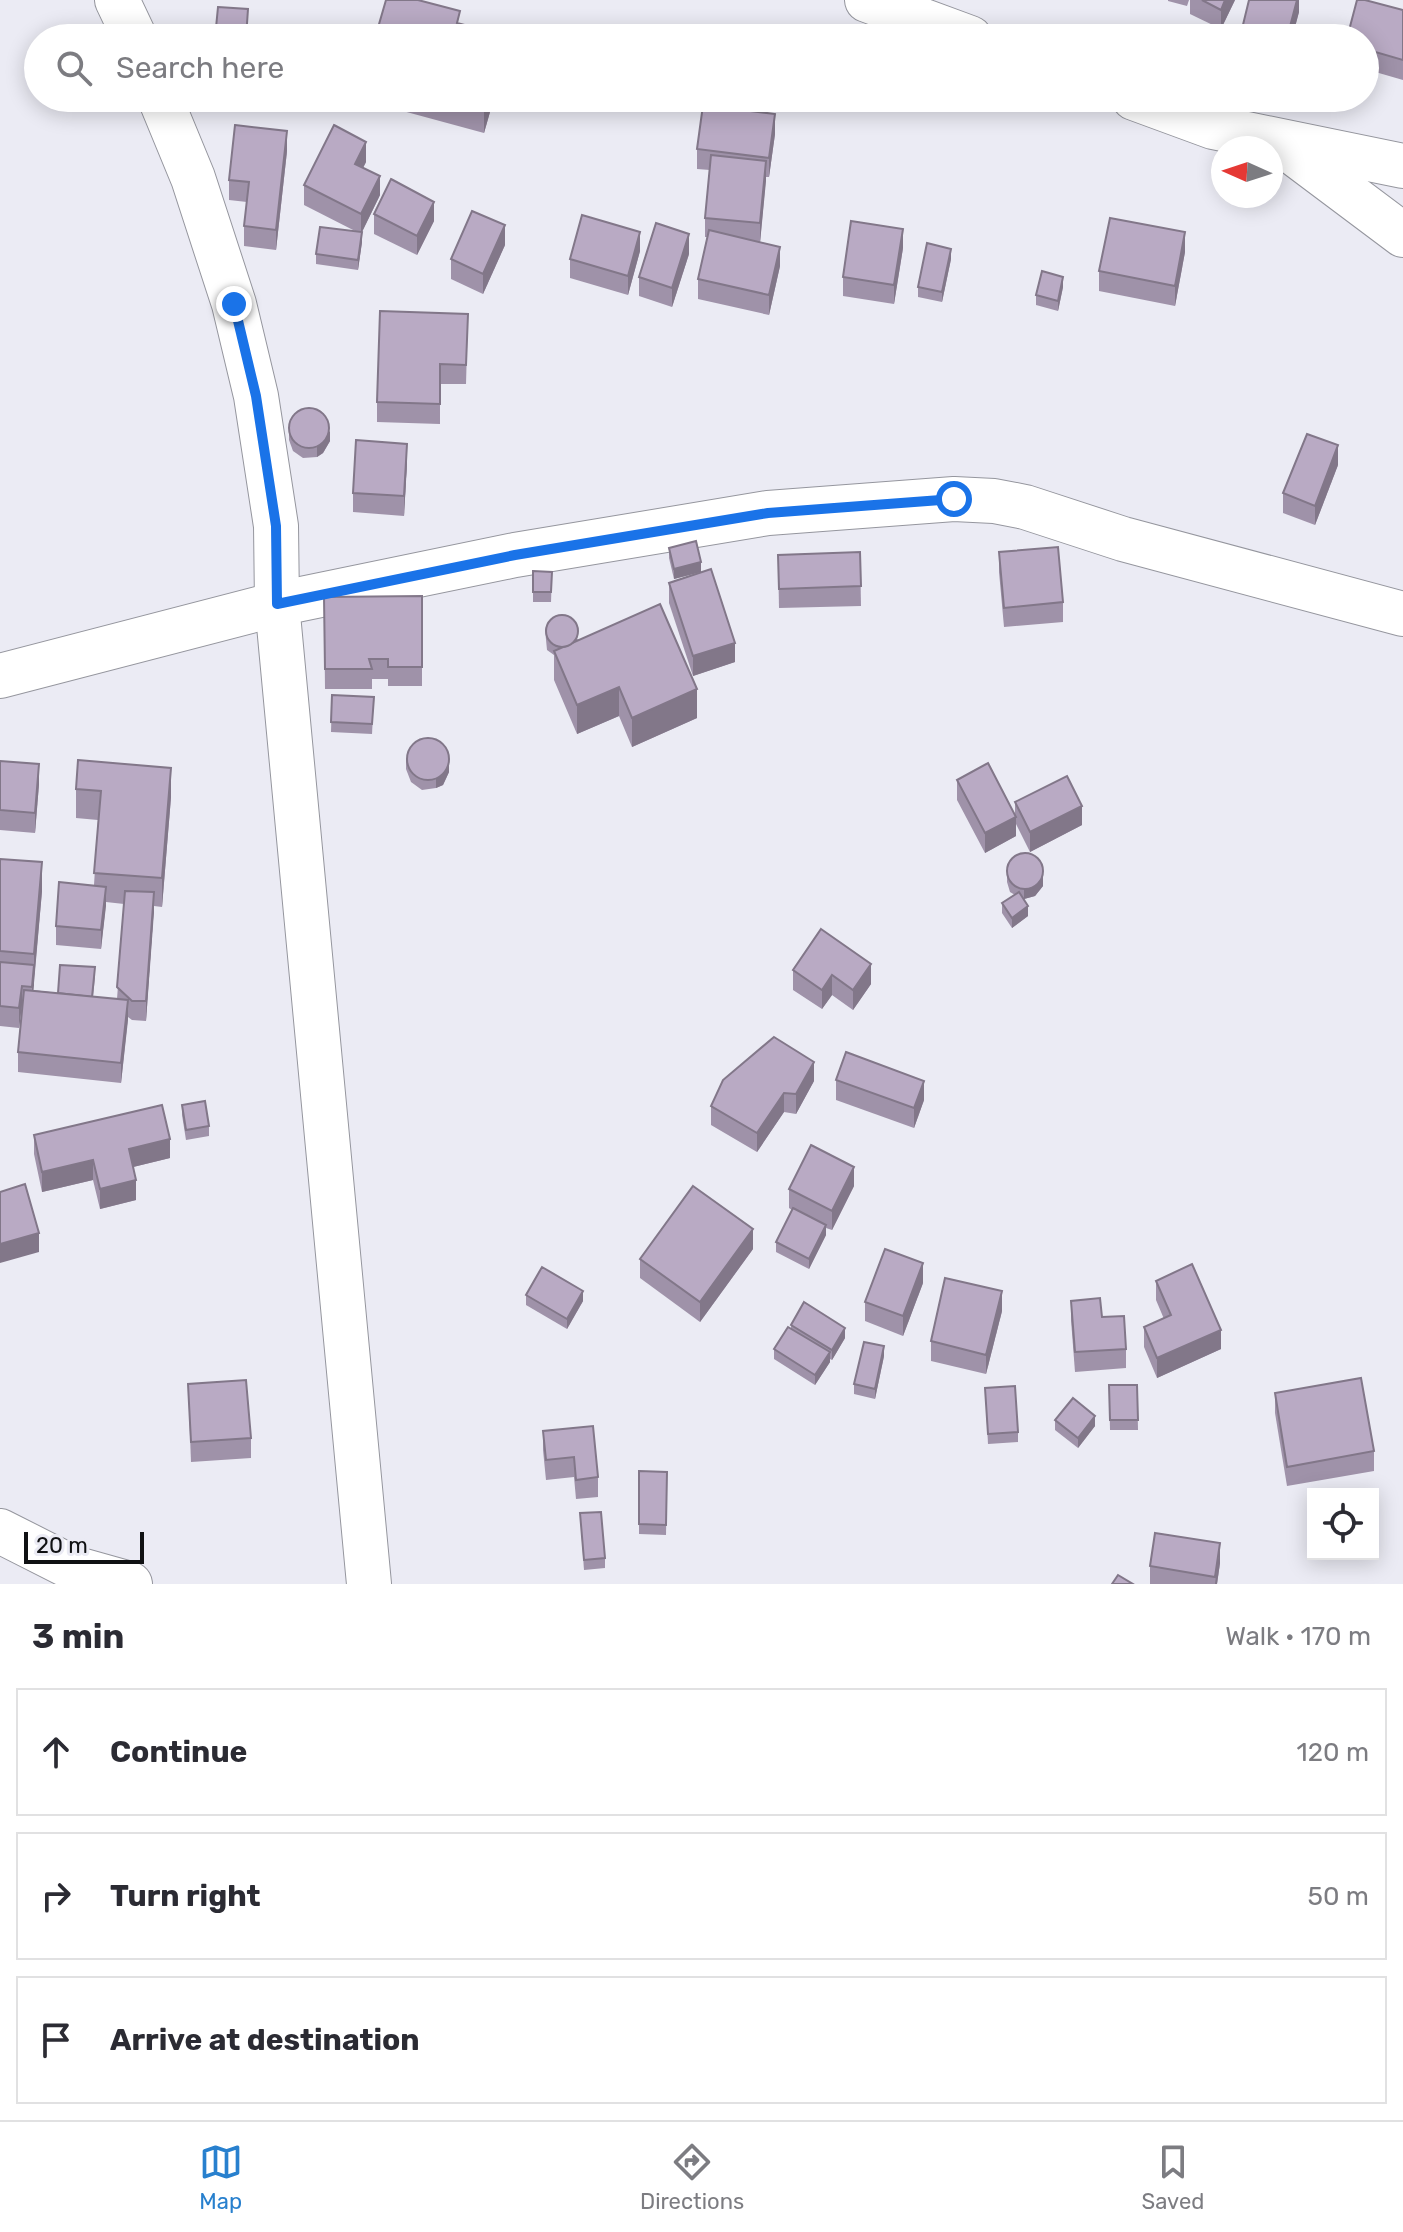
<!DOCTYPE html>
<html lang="en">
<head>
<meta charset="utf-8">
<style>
	:root { --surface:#fff; --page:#f2f2f3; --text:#2b2b33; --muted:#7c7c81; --line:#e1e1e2; --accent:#2880ce }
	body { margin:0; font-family:Rubik,sans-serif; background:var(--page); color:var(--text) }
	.controls { position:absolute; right:24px; bottom:24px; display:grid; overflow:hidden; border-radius:0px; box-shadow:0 4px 20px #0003 }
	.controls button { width:72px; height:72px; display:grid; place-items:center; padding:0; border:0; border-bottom:2px solid var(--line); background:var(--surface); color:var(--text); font:40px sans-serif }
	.compass { position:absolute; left:1211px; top:136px; width:72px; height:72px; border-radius:50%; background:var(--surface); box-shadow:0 4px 20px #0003; rotate:273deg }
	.scale { position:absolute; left:24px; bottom:20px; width:120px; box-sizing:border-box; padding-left:8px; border:4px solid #101113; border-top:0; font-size:22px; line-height:28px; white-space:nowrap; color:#101113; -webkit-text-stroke:6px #ebebf4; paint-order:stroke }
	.stop { position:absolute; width:24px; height:24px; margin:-18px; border:6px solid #1a73e8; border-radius:50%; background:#fff }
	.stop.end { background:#1a73e8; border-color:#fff; box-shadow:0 2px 8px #0008 }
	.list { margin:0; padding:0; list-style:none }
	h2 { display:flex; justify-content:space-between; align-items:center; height:104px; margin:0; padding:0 32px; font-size:34px }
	h2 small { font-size:26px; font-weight:400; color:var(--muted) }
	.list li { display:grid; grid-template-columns:52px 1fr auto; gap:24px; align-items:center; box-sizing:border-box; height:128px; margin:0 16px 16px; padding:0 16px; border:2px solid var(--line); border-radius:0px }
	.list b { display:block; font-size:30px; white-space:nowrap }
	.list em { font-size:26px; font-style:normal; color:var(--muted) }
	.icon { flex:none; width:44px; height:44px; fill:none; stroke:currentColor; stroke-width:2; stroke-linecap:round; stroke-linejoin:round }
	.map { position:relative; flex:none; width:1403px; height:1584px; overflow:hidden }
	.search { position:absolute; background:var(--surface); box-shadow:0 4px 20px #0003; left:24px; right:24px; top:24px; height:88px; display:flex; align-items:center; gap:20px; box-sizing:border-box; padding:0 28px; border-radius:44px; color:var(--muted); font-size:30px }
	.sheet { height:536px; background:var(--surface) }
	nav { display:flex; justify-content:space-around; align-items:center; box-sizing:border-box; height:112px; border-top:2px solid var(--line); background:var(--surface); font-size:22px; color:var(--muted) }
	nav a { display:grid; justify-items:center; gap:4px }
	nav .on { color:var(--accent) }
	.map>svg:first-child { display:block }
</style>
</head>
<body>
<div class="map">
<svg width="1403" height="1584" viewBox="0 0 1403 1584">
	<rect width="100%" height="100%" fill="#ebebf4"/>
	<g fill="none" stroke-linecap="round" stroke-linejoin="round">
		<defs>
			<g id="minor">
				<polyline points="117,0 135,38"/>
				<polyline points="867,0 970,38"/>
				<polyline points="160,98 193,178 234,304 256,396 276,526 277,604 369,1584"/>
				<polyline points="1134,98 1213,127 1403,166"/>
				<polyline points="1287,148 1403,235"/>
				<polyline points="0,676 277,604 515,555 768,513 954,499 994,501 1025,507 1123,539 1403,614"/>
				<polyline points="0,1531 73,1568 130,1584"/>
			</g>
		</defs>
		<use href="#minor" stroke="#95969e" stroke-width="46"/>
		<use href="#minor" stroke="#fff" stroke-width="44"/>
	</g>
	<g fill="#9f92a9">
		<polygon points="1168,0 1189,0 1187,6 1168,1"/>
		<polygon points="1190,0 1235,0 1221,29 1190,14"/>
		<polygon points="1299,0 1299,12 1292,38 1241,38 1241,33"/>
		<polygon points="1403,10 1403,80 1365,69 1365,38"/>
		<polygon points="366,98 494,98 484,133 366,101"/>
		<polygon points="775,134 769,177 766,177 760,242 780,266 769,315 698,299 698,279 707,237 705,237 705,218 710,170 697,169 697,149"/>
		<polygon points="287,151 276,250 244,246 244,226 247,202 229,200 229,180"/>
		<polygon points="366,162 363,168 380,195 362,232 362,242 358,270 316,264 316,254 357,232 304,205 304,185"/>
		<polygon points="374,214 434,221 417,255 374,234"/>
		<polygon points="505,245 483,294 451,279 451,259"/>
		<polygon points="903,248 894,304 843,296 843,277"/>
		<polygon points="640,251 628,295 570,278 570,259"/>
		<polygon points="1185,252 1175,306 1099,291 1099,271"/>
		<polygon points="689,254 672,307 639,296 639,277"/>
		<polygon points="951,259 942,302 918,297 918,287"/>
		<polygon points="1063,287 1058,311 1036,305 1036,295"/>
		<polygon points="468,314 466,384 440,384 440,424 377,422 377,402"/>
		<polygon points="289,423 330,441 323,453 317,457 303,458 293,451 289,440"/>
		<polygon points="407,463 404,516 353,512 353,493"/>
		<polygon points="1338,465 1315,525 1283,513 1283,493"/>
		<polygon points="669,548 701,572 674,579 669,558"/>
		<polygon points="860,552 861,606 779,608 778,555"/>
		<polygon points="999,552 1063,602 1063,622 1004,627 999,572"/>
		<polygon points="533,571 552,572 551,602 533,602"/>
		<polygon points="669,583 735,662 693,676 669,603"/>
		<polygon points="422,596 422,686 388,686 388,679 372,679 372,689 325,689 324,597"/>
		<polygon points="545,629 580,640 697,718 632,747 619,716 577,734 554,680 554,655 547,650"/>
		<polygon points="332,695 374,697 372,734 331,732"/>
		<polygon points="406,759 449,772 443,785 436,788 422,790 411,782 406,769"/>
		<polygon points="0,761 39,784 35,833 0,830"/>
		<polygon points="957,780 1015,814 1015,802 1082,825 1030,852 1016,824 1016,836 985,853 957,800"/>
		<polygon points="76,789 171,797 162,907 154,906 146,1021 132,1020 128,1017 121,1083 18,1072 18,1052 22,1006 19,1028 0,1026 0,859 42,891 33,990 58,993 95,977 93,997 117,999 124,904 106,902 101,949 56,945 56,926 94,885 98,820 76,818"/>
		<polygon points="1007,872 1043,886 1035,896 1024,899 1028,916 1012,928 1002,913 1002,903 1015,895 1010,892 1007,882"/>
		<polygon points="821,929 871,984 853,1010 832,995 822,1009 793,990 793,970"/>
		<polygon points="836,1080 924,1100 914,1128 836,1100"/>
		<polygon points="814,1081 796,1114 784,1112 757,1152 711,1125 711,1106"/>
		<polygon points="182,1105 209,1126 209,1136 186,1140 182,1115"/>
		<polygon points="34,1135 170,1158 133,1167 136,1200 100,1209 93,1180 42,1192 34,1154"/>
		<polygon points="854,1186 832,1230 826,1228 826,1235 809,1269 776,1252 776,1242 792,1210 789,1208 789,1189"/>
		<polygon points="753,1249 700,1322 640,1278 640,1259"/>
		<polygon points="1156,1281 1221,1349 1157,1378 1144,1347 1144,1327 1164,1319 1156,1300"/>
		<polygon points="923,1283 903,1336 865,1321 865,1302"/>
		<polygon points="526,1295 583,1301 567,1329 526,1305"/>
		<polygon points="1071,1301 1102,1317 1126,1349 1126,1368 1075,1372 1071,1320"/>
		<polygon points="1002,1311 986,1374 931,1361 931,1341"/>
		<polygon points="791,1325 845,1338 832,1360 830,1359 830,1362 815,1385 774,1359 774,1349 791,1328"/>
		<polygon points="884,1356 875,1399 854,1394 854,1384"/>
		<polygon points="188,1384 251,1438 251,1458 191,1462"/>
		<polygon points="1109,1385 1137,1385 1138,1430 1110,1430"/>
		<polygon points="985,1388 1018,1432 1018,1442 988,1444"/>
		<polygon points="1275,1393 1374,1451 1374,1471 1287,1486 1275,1413"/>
		<polygon points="1055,1420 1095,1426 1078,1448 1055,1430"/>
		<polygon points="543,1431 598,1477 598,1497 576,1499 574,1477 546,1480 543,1450"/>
		<polygon points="639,1471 667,1472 666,1535 639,1534"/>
		<polygon points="580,1513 605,1558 605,1568 584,1570"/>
		<polygon points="1220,1563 1217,1584 1150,1584 1150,1566"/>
	</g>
	<g fill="#827789">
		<polygon points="1225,0 1235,0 1221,29 1221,10"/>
		<polygon points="1297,0 1299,0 1299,12 1292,38 1287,38"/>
		<polygon points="486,98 494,98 484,133 484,105"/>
		<polygon points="775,114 775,134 769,177 769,158"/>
		<polygon points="287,131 287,151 276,250 276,230"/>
		<polygon points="366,142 366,162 355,183 355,164"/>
		<polygon points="766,161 766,181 760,243 760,223"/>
		<polygon points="380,176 380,195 361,234 361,214"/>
		<polygon points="434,202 434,221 417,255 417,236"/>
		<polygon points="505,225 505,245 483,294 483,274"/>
		<polygon points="903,229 903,248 894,304 894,285"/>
		<polygon points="362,232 362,242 358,270 358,260"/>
		<polygon points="640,232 640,251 628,295 628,276"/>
		<polygon points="1185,232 1185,252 1175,306 1175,286"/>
		<polygon points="689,234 689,254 672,307 672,288"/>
		<polygon points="780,247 780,266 769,315 769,295"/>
		<polygon points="951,249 951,259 942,302 942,292"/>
		<polygon points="1063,277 1063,287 1058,311 1058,301"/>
		<polygon points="330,431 330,441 323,453 317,457 317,447"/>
		<polygon points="407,444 407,463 404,516 404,496"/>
		<polygon points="1338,445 1338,465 1315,525 1315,506"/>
		<polygon points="701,562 701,572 674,579 674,569"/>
		<polygon points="735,643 735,662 693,676 693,656"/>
		<polygon points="619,687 619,716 577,734 577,705"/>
		<polygon points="697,689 697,718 632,747 632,718"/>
		<polygon points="449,762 449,772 443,785 436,788 436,778"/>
		<polygon points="39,764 39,784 35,833 35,813"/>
		<polygon points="171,768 171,797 162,907 162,878"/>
		<polygon points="1082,806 1082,825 1030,852 1030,832"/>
		<polygon points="1016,817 1016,836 985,853 985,833"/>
		<polygon points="42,862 42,891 34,983 34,954"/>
		<polygon points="1043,876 1043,886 1035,896 1024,899 1024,889"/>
		<polygon points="106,887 106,906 101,949 101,930"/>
		<polygon points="154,892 154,912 146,1021 146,1001"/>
		<polygon points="1028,906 1028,916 1012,928 1012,918"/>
		<polygon points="871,964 871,984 853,1010 853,990"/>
		<polygon points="34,965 34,985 32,1007 32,987"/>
		<polygon points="832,975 832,995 822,1009 822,990"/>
		<polygon points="22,986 22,1005 19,1028 19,1008"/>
		<polygon points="128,1000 128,1020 121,1083 121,1063"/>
		<polygon points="814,1062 814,1081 796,1114 796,1094"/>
		<polygon points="924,1081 924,1100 914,1128 914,1108"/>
		<polygon points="784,1093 784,1112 757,1152 757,1133"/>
		<polygon points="170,1139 170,1158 129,1168 129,1149"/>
		<polygon points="93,1160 93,1180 42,1192 42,1172"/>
		<polygon points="854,1167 854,1186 832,1230 832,1211"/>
		<polygon points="136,1180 136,1200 100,1209 100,1189"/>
		<polygon points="826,1225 826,1235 809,1269 809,1259"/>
		<polygon points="753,1229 753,1249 700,1322 700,1302"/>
		<polygon points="39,1233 39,1252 0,1263 0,1244"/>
		<polygon points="923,1263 923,1283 903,1336 903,1316"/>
		<polygon points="583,1291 583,1301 567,1329 567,1319"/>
		<polygon points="1002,1291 1002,1311 986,1374 986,1355"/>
		<polygon points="845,1328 845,1338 832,1360 832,1350"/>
		<polygon points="1221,1330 1221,1349 1157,1378 1157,1358"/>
		<polygon points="884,1346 884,1356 875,1399 875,1389"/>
		<polygon points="830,1352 830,1362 815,1385 815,1375"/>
		<polygon points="1095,1416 1095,1426 1078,1448 1078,1438"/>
		<polygon points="1220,1543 1220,1563 1217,1584 1215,1584"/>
	</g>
	<g fill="#b9aac4" stroke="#827789" stroke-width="2">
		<polygon points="386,0 418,0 460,11 457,23 503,35 503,38 375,38"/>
		<polygon points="1202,0 1225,0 1221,10"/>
		<polygon points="1249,0 1297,0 1287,38 1261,38 1241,33"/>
		<polygon points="1357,0 1365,0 1403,10 1403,60 1365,49 1365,38 1347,38"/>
		<polygon points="218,7 248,9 246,38 215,38"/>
		<polygon points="459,98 486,98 484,105"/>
		<polygon points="703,105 775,114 769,158 697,149"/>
		<polygon points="235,125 287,131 276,230 244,226 249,182 229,180"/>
		<polygon points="334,125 366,142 355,164 380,176 361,214 304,185"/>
		<polygon points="711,155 766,161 760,223 705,218"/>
		<polygon points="391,179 434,202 417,236 374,214"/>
		<polygon points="472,211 505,225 483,274 451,259"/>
		<polygon points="582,215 640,232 628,276 570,259"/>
		<polygon points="1110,218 1185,232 1175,286 1099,271"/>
		<polygon points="851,221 903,229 894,285 843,277"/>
		<polygon points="656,223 689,234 672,288 639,277"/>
		<polygon points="320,227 362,232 358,260 316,254"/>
		<polygon points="709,230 780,247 769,295 698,279"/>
		<polygon points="927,243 951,249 942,292 918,287"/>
		<polygon points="1042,271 1063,277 1058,301 1036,295"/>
		<polygon points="380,311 468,314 466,365 440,364 440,404 377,402"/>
		<circle cx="309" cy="428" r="20"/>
		<polygon points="1307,434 1338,445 1315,506 1283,493"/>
		<polygon points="356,440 407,444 404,496 353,493"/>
		<polygon points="696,541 701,562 674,569 669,548"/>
		<polygon points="1058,547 1063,602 1004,608 999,552"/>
		<polygon points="860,552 861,586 779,589 778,555"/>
		<polygon points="711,569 735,643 693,656 669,583"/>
		<polygon points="533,571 552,572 551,592 533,592"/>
		<polygon points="422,596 422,667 388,667 388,659 369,659 372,669 325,669 324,597"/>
		<polygon points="660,604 697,689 632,718 619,687 577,705 554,651"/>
		<circle cx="562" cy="631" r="16"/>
		<polygon points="332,695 374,697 372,724 331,722"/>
		<circle cx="428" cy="759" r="21"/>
		<polygon points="78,760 171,768 162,878 94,873 101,791 76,789"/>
		<polygon points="0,761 39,764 35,813 0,810"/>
		<polygon points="988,763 1016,817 985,833 957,780"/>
		<polygon points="1067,776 1082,806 1030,832 1015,802"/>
		<circle cx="1025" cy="871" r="18"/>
		<polygon points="0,859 42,862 34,954 0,951"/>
		<polygon points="59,882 106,887 101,930 56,926"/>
		<polygon points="125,891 154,892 146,1001 132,1001 117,987"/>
		<polygon points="1019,892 1028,906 1012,918 1002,903"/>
		<polygon points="821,929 871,964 853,990 832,975 822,990 793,970"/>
		<polygon points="0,962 34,965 32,987 22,986 19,1008 0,1006"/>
		<polygon points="60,965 95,967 92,997 58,993"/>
		<polygon points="24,990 128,1000 121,1063 18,1052"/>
		<polygon points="774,1037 814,1062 796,1094 784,1093 757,1133 711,1106 723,1080"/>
		<polygon points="846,1052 924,1081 914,1108 836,1080"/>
		<polygon points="205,1101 209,1126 186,1130 182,1105"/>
		<polygon points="162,1105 170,1139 129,1149 136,1180 100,1189 93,1160 42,1172 34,1135"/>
		<polygon points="811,1145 854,1167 832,1211 789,1189"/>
		<polygon points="25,1184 39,1233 0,1244 0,1192"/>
		<polygon points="693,1186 753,1229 700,1302 640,1259"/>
		<polygon points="793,1208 826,1225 809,1259 776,1242"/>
		<polygon points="885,1249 923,1263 903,1316 865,1302"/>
		<polygon points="1192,1264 1221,1330 1157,1358 1144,1327 1171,1315 1156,1281"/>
		<polygon points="542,1267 583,1291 567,1319 526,1295"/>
		<polygon points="945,1278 1002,1291 986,1355 931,1341"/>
		<polygon points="1100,1298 1102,1317 1124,1316 1126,1349 1075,1352 1071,1301"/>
		<polygon points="804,1302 845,1328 832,1350 791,1325"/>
		<polygon points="788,1327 830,1352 815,1375 774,1349"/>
		<polygon points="864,1342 884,1346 875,1389 854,1384"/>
		<polygon points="1361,1378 1374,1451 1287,1467 1275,1393"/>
		<polygon points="246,1380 251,1438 191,1442 188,1384"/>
		<polygon points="1109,1385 1137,1385 1138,1420 1110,1420"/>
		<polygon points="1015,1386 1018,1432 988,1434 985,1388"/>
		<polygon points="1073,1398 1095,1416 1078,1438 1055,1420"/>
		<polygon points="593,1426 598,1477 576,1480 574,1457 546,1460 543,1431"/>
		<polygon points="639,1471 667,1472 666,1525 639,1524"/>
		<polygon points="601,1512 605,1558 584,1560 580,1513"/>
		<polygon points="1155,1533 1220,1543 1215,1577 1150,1566"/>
		<polygon points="1118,1575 1133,1584 1112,1584"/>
	</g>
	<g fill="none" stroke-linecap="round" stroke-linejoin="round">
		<polyline stroke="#1a73e8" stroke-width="10" points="234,304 256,396 276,526 277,604 515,555 768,513 954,499"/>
	</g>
</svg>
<div class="controls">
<button><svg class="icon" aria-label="locate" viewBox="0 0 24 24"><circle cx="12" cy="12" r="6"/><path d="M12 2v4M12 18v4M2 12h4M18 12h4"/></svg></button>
</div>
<svg class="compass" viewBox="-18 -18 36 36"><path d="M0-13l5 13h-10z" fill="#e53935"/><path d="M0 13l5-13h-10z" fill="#7c7c81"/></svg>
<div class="scale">20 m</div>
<div class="stop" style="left:954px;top:499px"></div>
<div class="stop end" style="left:234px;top:304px"></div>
<div class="search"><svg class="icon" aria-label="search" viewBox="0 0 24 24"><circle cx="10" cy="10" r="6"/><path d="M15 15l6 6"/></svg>Search here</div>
</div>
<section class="sheet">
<h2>3 min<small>Walk · 170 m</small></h2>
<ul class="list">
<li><svg class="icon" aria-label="ahead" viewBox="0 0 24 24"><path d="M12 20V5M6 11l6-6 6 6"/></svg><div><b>Continue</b></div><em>120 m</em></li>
<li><svg class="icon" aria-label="right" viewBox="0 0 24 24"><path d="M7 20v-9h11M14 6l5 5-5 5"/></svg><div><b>Turn right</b></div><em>50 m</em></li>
<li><svg class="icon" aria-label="arrive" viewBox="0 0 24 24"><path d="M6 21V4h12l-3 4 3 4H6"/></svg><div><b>Arrive at destination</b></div></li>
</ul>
</section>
<nav>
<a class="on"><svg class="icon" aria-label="map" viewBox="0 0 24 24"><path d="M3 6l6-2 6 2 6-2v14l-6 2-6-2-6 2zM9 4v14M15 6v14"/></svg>Map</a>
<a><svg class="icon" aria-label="directions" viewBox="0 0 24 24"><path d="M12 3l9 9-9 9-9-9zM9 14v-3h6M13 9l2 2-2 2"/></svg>Directions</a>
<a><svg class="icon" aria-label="saved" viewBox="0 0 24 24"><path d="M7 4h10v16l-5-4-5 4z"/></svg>Saved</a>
</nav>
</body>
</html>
